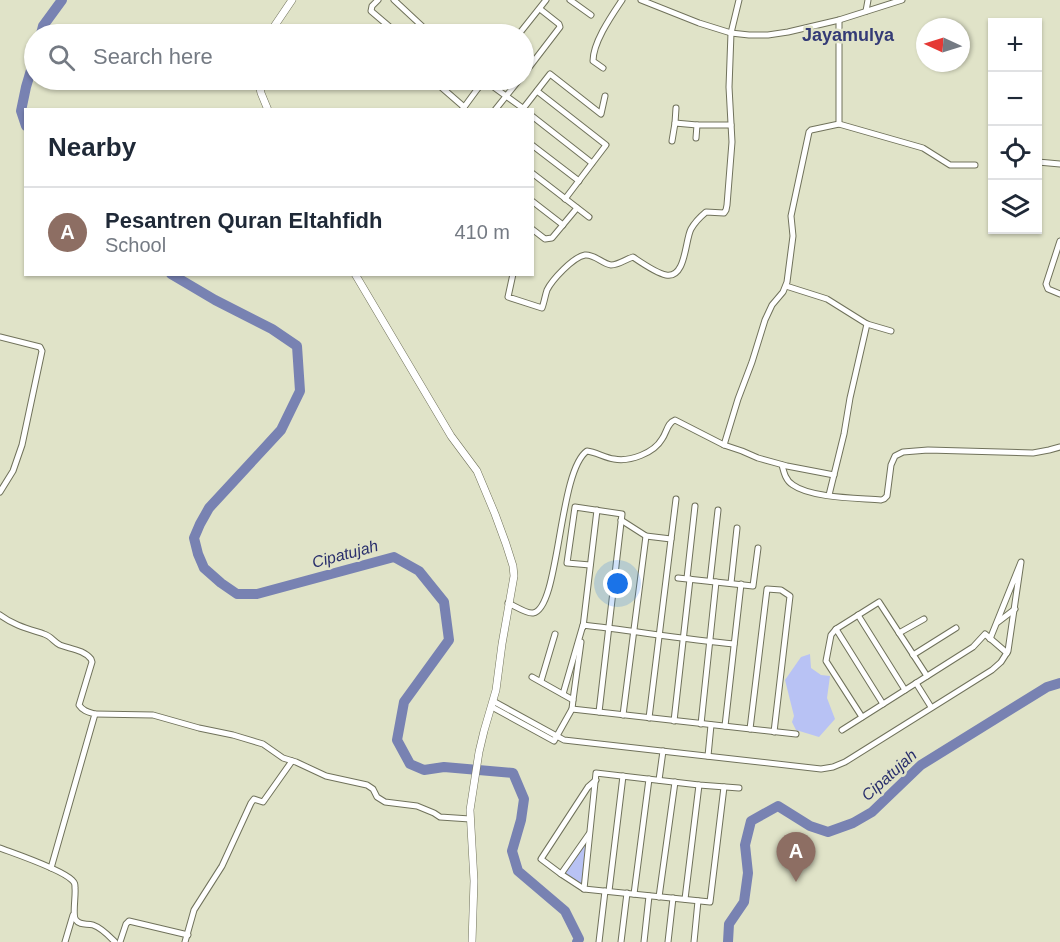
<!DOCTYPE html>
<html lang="en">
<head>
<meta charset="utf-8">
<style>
	:root { --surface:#fff; --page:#f2f2f3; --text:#1f2937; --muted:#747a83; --line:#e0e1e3; --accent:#2563eb }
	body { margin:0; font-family:Arial,sans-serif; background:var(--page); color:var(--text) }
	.controls { position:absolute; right:18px; top:18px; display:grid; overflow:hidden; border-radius:0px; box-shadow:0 2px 4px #0004 }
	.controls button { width:54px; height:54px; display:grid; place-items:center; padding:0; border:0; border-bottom:2px solid var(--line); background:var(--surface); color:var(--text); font:30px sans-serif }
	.compass { position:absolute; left:916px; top:18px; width:54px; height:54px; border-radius:50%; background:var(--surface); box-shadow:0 2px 4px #0004; rotate:274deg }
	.you { position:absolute; left:618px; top:584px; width:21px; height:21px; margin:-15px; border:4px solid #fff; border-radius:50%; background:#1a73e8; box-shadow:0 0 0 9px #1a73e833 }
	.badge { display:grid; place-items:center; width:39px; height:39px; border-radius:50%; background:var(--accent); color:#fff; font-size:20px; font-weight:700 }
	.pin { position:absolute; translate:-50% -50px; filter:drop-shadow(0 2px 3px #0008) }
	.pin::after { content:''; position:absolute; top:32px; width:21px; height:18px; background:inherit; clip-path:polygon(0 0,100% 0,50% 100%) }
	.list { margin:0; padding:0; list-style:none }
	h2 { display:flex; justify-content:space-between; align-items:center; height:78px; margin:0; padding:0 24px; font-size:26px }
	h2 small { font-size:20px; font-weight:400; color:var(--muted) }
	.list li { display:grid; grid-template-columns:39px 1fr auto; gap:18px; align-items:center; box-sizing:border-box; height:90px; padding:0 24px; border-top:2px solid var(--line) }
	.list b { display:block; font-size:22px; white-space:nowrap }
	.list p { margin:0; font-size:20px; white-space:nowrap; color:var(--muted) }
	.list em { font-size:20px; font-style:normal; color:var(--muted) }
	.icon { flex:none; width:33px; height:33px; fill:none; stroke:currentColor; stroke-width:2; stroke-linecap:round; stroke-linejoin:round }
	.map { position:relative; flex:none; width:1060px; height:942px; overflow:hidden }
	.search { position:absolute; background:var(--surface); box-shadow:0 2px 4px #0004; left:24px; top:24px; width:510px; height:66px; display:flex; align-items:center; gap:15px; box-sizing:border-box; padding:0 21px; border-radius:33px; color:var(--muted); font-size:22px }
	.panel { position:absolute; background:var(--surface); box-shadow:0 2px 4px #0004; left:24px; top:108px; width:510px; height:168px; border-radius:0px }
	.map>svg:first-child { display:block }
</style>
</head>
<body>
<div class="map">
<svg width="1060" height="942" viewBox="0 0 1060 942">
	<rect width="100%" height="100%" fill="#e0e3c8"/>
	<g fill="#b8c2f4">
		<polygon points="810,654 811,668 821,675 830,676 827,698 835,719 819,737 796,730 792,722 794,716 785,680 801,657"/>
		<polygon points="589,836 583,887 563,874"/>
	</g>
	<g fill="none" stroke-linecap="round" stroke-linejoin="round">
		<g stroke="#7882b2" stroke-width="10">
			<polyline points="41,34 43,26 62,0"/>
			<polyline points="26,126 21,111 26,87 34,60"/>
			<polyline points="171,274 215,300 272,329 297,346 300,391 281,430 209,508 200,524 194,538 198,554 204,568 221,583 237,594 257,594 394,557 419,571 444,602 449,640 404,702 397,740 410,764 424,770 444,767 513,773 524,799 521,820 512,851 518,871 565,911 579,939 577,942"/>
			<polyline points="728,942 729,924 744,902 748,873 745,845 751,821 778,806 810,826 828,832 853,823 872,812 921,765 1047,687 1060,683"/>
		</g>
		<defs>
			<g id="minor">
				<polyline points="378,0 372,6 371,11 398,34"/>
				<polyline points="394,0 423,27 418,34"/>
				<polyline points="570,0 591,15"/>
				<polyline points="641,0 699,23 731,33 749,35 768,35 788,32 839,20 902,0"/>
				<polyline points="866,11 868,0"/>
				<polyline points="839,20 839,124"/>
				<polyline points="519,34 546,0"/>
				<path d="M603,68L593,61C593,42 612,15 622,0"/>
				<polyline points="524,74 560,27 559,24 540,9"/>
				<polyline points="433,80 464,107"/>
				<polyline points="468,80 478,88"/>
				<polyline points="484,80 524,109"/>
				<polyline points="537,91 606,145 565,199"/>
				<polyline points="462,110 484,80"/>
				<polyline points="495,110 519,80"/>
				<polyline points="522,110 550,74 601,114 605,96"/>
				<polyline points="532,116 592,163"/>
				<polyline points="675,123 676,108"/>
				<polyline points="696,138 697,125"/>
				<polyline points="672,141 675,123 697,125 731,125"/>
				<polyline points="532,145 579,181"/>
				<polyline points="1038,162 1060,164"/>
				<polyline points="532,173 589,217"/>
				<polyline points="532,201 563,225"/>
				<polyline points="532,229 545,239 552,238 577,208"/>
				<polyline points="1060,241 1046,284 1048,289 1060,294"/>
				<path d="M513,274L508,297L542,308C544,303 545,296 547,290C552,280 573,257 585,255C595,254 602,264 611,265C619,265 626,259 633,257C642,263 656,273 666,275C686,279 685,240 691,229C695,222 700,217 706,212L724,213L726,210L727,205L732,142L729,87L731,33L739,0"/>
				<polyline points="786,286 827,299 867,324 891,331"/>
				<polyline points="0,337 40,347 42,351 22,445 13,471 0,492"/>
				<polyline points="724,445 738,399 752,362 765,320 772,305 783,292 787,282 793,236 791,216 809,132 811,130 839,124 923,148 950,165 975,165"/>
				<path d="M782,465C784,473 786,481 793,485C811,498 858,498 881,500L884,499L887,496L891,465L895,456L903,452L928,450L1033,453L1049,450L1060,447"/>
				<polyline points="829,495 844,434 850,398 867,324"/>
				<polyline points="621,520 646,536 671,539"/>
				<polyline points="590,565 567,563 575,507 622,514 599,712"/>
				<polyline points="678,578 753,586 758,548"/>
				<polyline points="687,578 695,506"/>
				<polyline points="710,581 718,510"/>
				<polyline points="731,583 737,528"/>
				<path d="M508,603C515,606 527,614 533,613C560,609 558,471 587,451C596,452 605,458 614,459C630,462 654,453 662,439C667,432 667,423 675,420L724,445L742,451L758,458L787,466L834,475"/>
				<path d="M0,615C13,625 29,629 44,634C51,636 54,642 60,645C71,649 84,650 91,659L92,662L79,705C83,711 88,712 95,714L51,868"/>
				<polyline points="858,615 905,690"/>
				<polyline points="998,622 1015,609"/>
				<polyline points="583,627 597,510"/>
				<polyline points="836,629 883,704"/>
				<polyline points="899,633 924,619"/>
				<polyline points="913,655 956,628"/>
				<polyline points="541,681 555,634"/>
				<polyline points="916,683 931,707"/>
				<path d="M563,694L583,625C634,631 684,639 734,644"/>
				<polyline points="573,700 581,642"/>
				<polyline points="493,701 564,740 821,769 833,767 845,762 992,670 1001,662 1008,651 1021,562 990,639"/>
				<polyline points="492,707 554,741 572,709 573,700 532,677"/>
				<polyline points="572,709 796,734"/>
				<polyline points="95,714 153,715 199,728 233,735 263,744 283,758 296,762 326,776 367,785 373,789 377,797 385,802 417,806 434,813 440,817 470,819"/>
				<polyline points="623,715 646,536"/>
				<polyline points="862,717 826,661 831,635 836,629 879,602 927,676"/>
				<polyline points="649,718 676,499"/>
				<polyline points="674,721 690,579"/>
				<polyline points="701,724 716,582"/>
				<polyline points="725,726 741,584"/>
				<polyline points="750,729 767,589 781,590 790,596 774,732"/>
				<polyline points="842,730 973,647 985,634 1007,653"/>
				<polyline points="708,756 711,725"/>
				<polyline points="596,780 588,787 541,859 561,874 584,889 710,902 724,787"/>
				<polyline points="659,780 663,751"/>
				<path d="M0,848C16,854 61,869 72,880C75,883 75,884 75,888C76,896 72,916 76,920C80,926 87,923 93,925C102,928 109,936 115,942"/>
				<polyline points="561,874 589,834"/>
				<polyline points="584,889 596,773 699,785 739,788"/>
				<polyline points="609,891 623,776"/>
				<polyline points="634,894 649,779"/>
				<polyline points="659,897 675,782"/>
				<polyline points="685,899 699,785"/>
				<polyline points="65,942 73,915"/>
				<polyline points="120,942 126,924 129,921 188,935"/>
				<polyline points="185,942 194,910 222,866 251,803 254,799 263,802 292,761"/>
				<polyline points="599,942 605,891"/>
				<polyline points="621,942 627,893"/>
				<polyline points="644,942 649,896"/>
				<polyline points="668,942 673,898"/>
				<polyline points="694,942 698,901"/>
			</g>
			<g id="tertiary">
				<polyline points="269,34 292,0"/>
				<polyline points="258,80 261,93 268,110"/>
				<polyline points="355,274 451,436 477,471 495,514 506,544 513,566 514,576 502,644 496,690 484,731 479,752 470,810 474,881 472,942"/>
			</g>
		</defs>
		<use href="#minor" stroke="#70725b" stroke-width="7"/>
		<use href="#tertiary" stroke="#70725b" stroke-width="8"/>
		<use href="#minor" stroke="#fff" stroke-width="5"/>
		<use href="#tertiary" stroke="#fff" stroke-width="7"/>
	</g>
	<g text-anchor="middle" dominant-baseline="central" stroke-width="5" stroke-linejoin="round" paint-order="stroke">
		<g font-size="16" font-style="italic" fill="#292f6c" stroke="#e0e3c8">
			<text transform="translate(345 554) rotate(-15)">Cipatujah</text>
			<text transform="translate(889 775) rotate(-42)">Cipatujah</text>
		</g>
		<g font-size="18" font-weight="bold" fill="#343b76" stroke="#e0e3c8">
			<text x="848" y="35">Jayamulya</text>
		</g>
	</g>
</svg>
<div class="controls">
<button>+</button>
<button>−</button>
<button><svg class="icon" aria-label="locate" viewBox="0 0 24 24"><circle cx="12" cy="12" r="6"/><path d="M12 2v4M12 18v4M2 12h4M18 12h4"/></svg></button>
<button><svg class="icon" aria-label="layers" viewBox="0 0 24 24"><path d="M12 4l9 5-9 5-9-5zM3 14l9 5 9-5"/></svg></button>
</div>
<svg class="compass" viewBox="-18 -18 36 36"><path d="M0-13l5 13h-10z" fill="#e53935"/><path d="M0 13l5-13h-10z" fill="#747a83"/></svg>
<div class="you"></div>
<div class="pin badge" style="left:796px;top:882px;background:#8d6e63">A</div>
<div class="search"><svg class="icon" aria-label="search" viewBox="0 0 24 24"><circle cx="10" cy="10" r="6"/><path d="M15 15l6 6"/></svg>Search here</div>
<section class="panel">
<h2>Nearby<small></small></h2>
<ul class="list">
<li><span class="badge" style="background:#8d6e63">A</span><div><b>Pesantren Quran Eltahfidh</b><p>School</p></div><em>410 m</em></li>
</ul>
</section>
</div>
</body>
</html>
